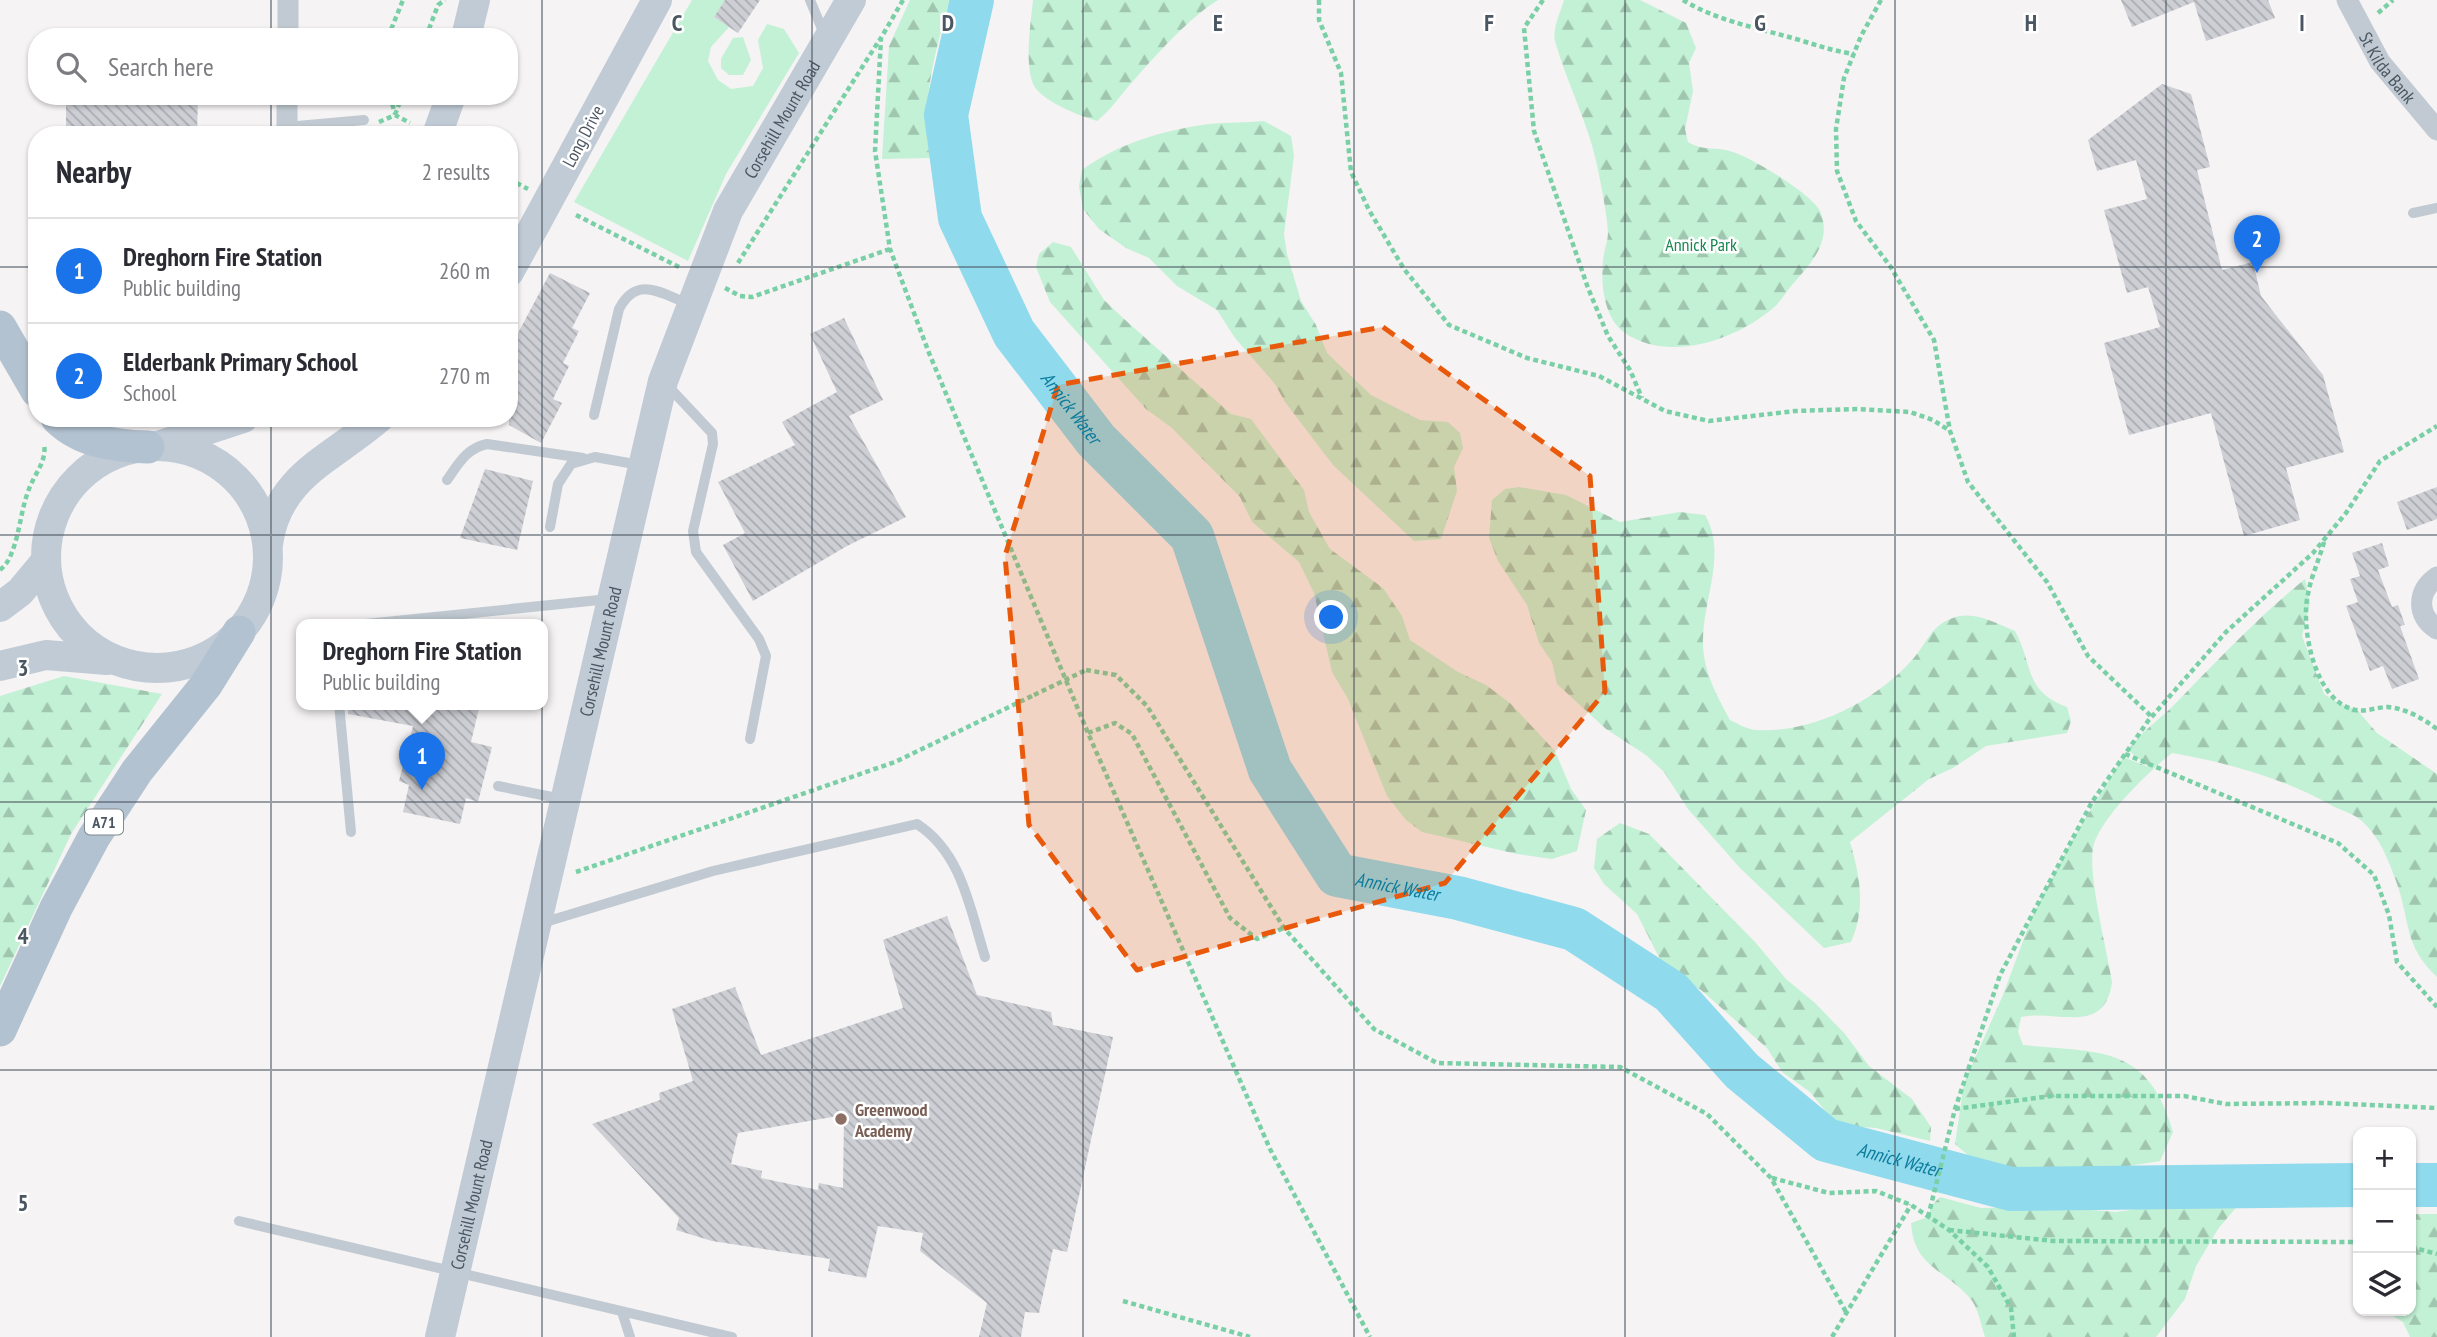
<!DOCTYPE html>
<html lang="en">
<head>
<meta charset="utf-8">
<style>
	:root { --surface:#fff; --page:#f2f2f3; --text:#2b2b33; --muted:#7c7c81; --line:#e1e1e2; --accent:#1a73e8 }
	body { margin:0; font-family:"PT Sans Narrow",sans-serif; background:var(--page); color:var(--text) }
	.controls { position:absolute; right:21px; bottom:21px; display:grid; overflow:hidden; border-radius:14px; box-shadow:0 2px 5px #0004 }
	.controls button { width:63px; height:63px; display:grid; place-items:center; padding:0; border:0; border-bottom:2px solid var(--line); background:var(--surface); color:var(--text); font:35px sans-serif }
	.you { position:absolute; left:1332px; top:618px; width:24px; height:24px; margin:-18px; border:5px solid #fff; border-radius:50%; background:#1a73e8; box-shadow:0 0 0 10px #1a73e833 }
	.badge { display:grid; place-items:center; width:46px; height:46px; border-radius:50%; background:var(--accent); color:#fff; font-size:23px; font-weight:700 }
	.pin { position:absolute; translate:-50% -58px; filter:drop-shadow(0 2px 4px #0008) }
	.pin::after { content:''; position:absolute; top:37px; width:24px; height:21px; background:inherit; clip-path:polygon(0 0,100% 0,50% 100%) }
	.popup { position:absolute; left:296px; top:619px; width:252px; height:91px; box-sizing:border-box; display:grid; place-content:center; border-radius:14px; background:var(--surface); filter:drop-shadow(0 2px 5px #0005); font-size:23px; white-space:nowrap; color:var(--muted) }
	.popup b { font-size:26px; color:var(--text) }
	.popup::after { content:''; position:absolute; left:50%; top:100%; margin-left:-14px; border:14px solid transparent; border-top-color:var(--surface) }
	.list { margin:0; padding:0; list-style:none }
	h2 { display:flex; justify-content:space-between; align-items:center; height:91px; margin:0; padding:0 28px; font-size:30px }
	h2 small { font-size:23px; font-weight:400; color:var(--muted) }
	.list li { display:grid; grid-template-columns:46px 1fr auto; gap:21px; align-items:center; box-sizing:border-box; height:105px; padding:0 28px; border-top:2px solid var(--line) }
	.list b { display:block; font-size:26px; white-space:nowrap }
	.list p { margin:0; font-size:23px; white-space:nowrap; color:var(--muted) }
	.list em { font-size:23px; font-style:normal; color:var(--muted) }
	.icon { flex:none; width:38px; height:38px; fill:none; stroke:currentColor; stroke-width:2; stroke-linecap:round; stroke-linejoin:round }
	.map { position:relative; flex:none; width:2437px; height:1337px; overflow:hidden }
	.search { position:absolute; background:var(--surface); box-shadow:0 2px 5px #0004; left:28px; top:28px; width:490px; height:77px; display:flex; align-items:center; gap:18px; box-sizing:border-box; padding:0 24px; border-radius:28px; color:var(--muted); font-size:26px }
	.panel { position:absolute; background:var(--surface); box-shadow:0 2px 5px #0004; left:28px; top:126px; width:490px; height:301px; border-radius:28px }
	.map>svg:first-child { display:block }
</style>
</head>
<body>
<div class="map">
<svg width="2437" height="1337" viewBox="0 0 2437 1337">
	<defs>
		<pattern id="forest-firs" width="22" height="20" patternUnits="userSpaceOnUse" patternTransform="scale(1.75)"><rect width="22" height="20" fill="#c3f1d5"/><path d="M5 1l3.5 6h-7zM16 11l3.5 6h-7z" fill="#a0c6b0"/></pattern>
		<pattern id="building-back-hatch" width="6" height="6" patternUnits="userSpaceOnUse" patternTransform="scale(1.75)"><rect width="6" height="6" fill="#cdcfd5"/><path d="M-1 5l2 2M0 0l6 6M5-1l2 2" fill="none" stroke="#a8abb0"/></pattern>
	</defs>
	<rect width="100%" height="100%" fill="#f5f3f3"/>
	<g fill="#c3f1d5">
		<polygon points="692,0 725,0 714,17 729,27 711,47 708,61 718,80 731,89 753,86 763,68 758,40 767,24 784,29 799,53 726,174 688,261 574,202"/>
		<polygon points="743,37 751,60 743,75 729,75 721,68 721,59 733,38"/>
	</g>
	<g fill="url(#forest-firs)">
		<path d="M910,0H950C935,51 920,105 930,158L882,159L889,46Z"/>
		<path d="M1033,0H1218C1190,17 1156,55 1134,80C1121,94 1112,109 1097,121C1078,115 1052,105 1038,91C1022,76 1031,21 1033,0Z"/>
		<path d="M1564,0H1640L1686,23L1696,48L1689,63L1693,91L1685,129L1688,142C1704,152 1717,146 1733,152C1752,158 1812,194 1820,211C1833,242 1810,264 1792,285C1785,293 1781,302 1772,309C1735,340 1669,363 1625,333C1602,317 1600,278 1604,254C1605,247 1608,240 1608,233C1607,213 1601,185 1597,165C1588,122 1567,84 1555,41C1552,29 1561,11 1564,0Z"/>
		<path d="M1264,121L1291,136L1294,155L1284,234L1287,254L1301,301L1316,325L1327,353L1371,395L1420,420L1448,422L1460,433L1463,448L1454,467L1457,491L1441,539L1414,541L1333,465L1285,402L1275,384L1235,338L1217,310L1177,286L1149,258L1126,248L1099,229L1083,209L1079,186L1082,170C1119,143 1164,130 1209,124C1227,122 1246,123 1264,121Z"/>
		<polygon points="1053,242 1071,247 1104,300 1124,319 1231,414 1251,419 1304,490 1309,512 1330,549 1383,588 1402,616 1410,640 1458,672 1486,685 1510,703 1555,751 1571,789 1586,810 1577,851 1552,859 1517,854 1422,832 1406,820 1387,796 1348,699 1332,672 1314,593 1299,562 1252,522 1240,497 1172,428 1146,409 1050,302 1036,267 1039,254"/>
		<path d="M1519,487L1566,495L1620,522L1680,512L1705,515C1727,553 1704,596 1703,638C1702,669 1716,694 1730,720C1738,724 1747,729 1755,730C1812,734 1876,701 1913,659C1928,642 1930,626 1953,618C1974,610 1995,623 2015,631C2034,666 2023,690 2067,707L2071,721L2067,733L1986,746L1953,768L1929,779L1850,842C1860,876 1866,908 1851,942L1824,948L1740,868L1688,809L1664,772L1646,755L1606,729L1557,684L1552,662L1539,643L1527,605L1498,561L1489,538L1492,500L1505,489Z"/>
		<path d="M2305,579L2310,603L2302,636L2324,694L2338,703L2357,710L2377,733L2437,774V977C2403,945 2411,922 2396,881C2389,862 2381,840 2366,825C2357,814 2341,811 2329,804C2283,778 2225,762 2172,753C2150,770 2098,820 2093,848C2088,877 2107,950 2112,982C2105,1037 2056,1009 2021,1017L2018,1032L2023,1045C2098,1053 2148,1043 2173,1132L2160,1161L2065,1176L2033,1173L1970,1157L1955,1144L1964,1083L2003,995L2033,914L2071,842L2123,757L2149,767L2128,750C2140,733 2156,722 2171,708C2215,663 2257,618 2305,579Z"/>
		<polygon points="64,676 162,694 71,834 0,986 0,696"/>
		<polygon points="1620,823 1649,834 1755,942 1786,979 1815,1003 1845,1034 1869,1066 1912,1099 1931,1127 1930,1141 1876,1128 1849,1126 1831,1118 1810,1092 1782,1072 1767,1048 1701,990 1664,967 1637,914 1604,884 1594,868 1597,839"/>
		<path d="M1940,1197L1981,1208L2057,1207L2116,1212L2157,1206L2184,1208L2209,1202L2239,1204L2218,1229L2196,1266L2185,1299L2156,1337H1985C1981,1325 1978,1306 1969,1297C1944,1269 1914,1267 1911,1223L1928,1217L1931,1206Z"/>
		<polygon points="2411,1214 2437,1214 2437,1337 2410,1337 2403,1322 2385,1311 2411,1311"/>
	</g>
	<g fill="none" stroke-linecap="round" stroke-linejoin="round">
		<g stroke="#90daee" stroke-width="44">
			<path id="s1" d="M972,0L946,115L960,218L1014,333L1096,440L1192,536L1270,770L1337,875L1458,898L1574,929L1671,992L1742,1071L1826,1140L2011,1189L2358,1185"/>
			<polyline points="2411,1185 2437,1185"/>
		</g>
	</g>
	<g fill="url(#building-back-hatch)" fill-rule="evenodd">
		<polygon points="725,0 760,0 738,33 714,17"/>
		<polygon points="2121,0 2268,0 2275,18 2206,41 2194,2 2132,27"/>
		<polygon points="2162,84 2191,94 2210,167 2197,170 2222,270 2253,262 2261,296 2323,375 2344,452 2286,468 2300,520 2244,536 2211,413 2129,435 2104,343 2160,327 2148,287 2127,293 2104,210 2147,199 2136,160 2097,171 2088,140"/>
		<polygon points="66,96 198,96 197,135 66,135"/>
		<polygon points="550,273 590,293 572,328 579,331 563,363 569,366 553,399 562,403 541,443 509,425 509,350"/>
		<polygon points="844,318 883,400 849,416 906,517 847,546 753,601 723,545 745,533 718,482 795,445 782,422 837,392 810,334"/>
		<polygon points="485,469 533,481 517,550 460,538"/>
		<polygon points="2437,487 2437,519 2407,530 2397,502"/>
		<polygon points="2382,543 2389,566 2378,570 2392,607 2398,605 2405,625 2400,626 2419,679 2392,689 2383,666 2370,671 2346,606 2358,602 2350,579 2360,576 2352,553"/>
		<polygon points="348,704 480,704 471,742 492,747 478,802 466,798 460,824 403,812 409,785 399,781 413,726 348,714"/>
		<path d="M947,916L977,995L1051,1012L1053,1025L1113,1037L1067,1252L1053,1249L1039,1313L1025,1312L1021,1337H979L987,1303L920,1251L923,1233L878,1226L866,1278L828,1271L830,1259L712,1241L676,1230L679,1218L592,1124L660,1100L659,1093L693,1081L672,1009L735,987L761,1055L903,1008L883,940ZM844,1115L843,1188L819,1183L818,1190L761,1178L762,1171L731,1164L738,1133Z"/>
	</g>
	<g fill="none" stroke-linecap="round" stroke-linejoin="round">
		<g stroke="#7ad0a6" stroke-width="4.5" stroke-dasharray="5 3.5" stroke-linecap="butt">
			<polyline points="903,0 881,38 875,151 890,249 929,353 1088,733 1270,1149 1370,1337"/>
			<polyline points="1319,0 1319,20 1341,73 1351,172 1369,210 1404,269 1449,325 1527,358 1599,376 1665,411 1709,421 1795,411 1858,409 1910,412 1933,420 1950,431"/>
			<polyline points="1543,0 1524,28 1534,131 1588,288 1608,336 1630,370 1642,398"/>
			<path d="M1683,0C1717,21 1758,28 1796,39C1816,45 1833,51 1854,54"/>
			<polyline points="1881,0 1861,36 1844,78 1836,129 1837,171 1856,221 1890,266 1934,340 1950,431 1968,482 2047,582 2088,656 2152,717"/>
			<polyline points="2378,13 2393,0"/>
			<polyline points="388,37 403,0"/>
			<polyline points="426,37 438,5 445,0"/>
			<polyline points="390,96 395,114"/>
			<polyline points="395,115 402,96"/>
			<polyline points="379,122 395,115 410,123"/>
			<polyline points="509,179 528,189"/>
			<polyline points="576,215 679,267"/>
			<polyline points="738,263 880,39"/>
			<polyline points="725,288 740,296 752,297 890,249"/>
			<path d="M2324,542C2319,560 2311,577 2308,594C2300,628 2315,703 2356,710C2366,712 2378,707 2388,707C2407,709 2422,718 2437,729"/>
			<path d="M0,570C6,565 9,560 12,552C20,532 21,509 29,489C35,473 47,461 44,444"/>
			<polyline points="1086,670 1116,675 1147,706 1284,928 1374,1029 1437,1063 1620,1067 1707,1114 1771,1178 1846,1312"/>
			<polyline points="1088,733 1115,723 1132,734 1230,918 1257,939 1284,928"/>
			<polyline points="2125,754 2338,843 2374,875 2389,915 2397,962 2437,1007"/>
			<polyline points="576,872 895,762 1034,695"/>
			<polyline points="1955,1109 2051,1096 2184,1096 2226,1104 2326,1103 2437,1108"/>
			<polyline points="1772,1178 1829,1193 1876,1191 1911,1205 1949,1230 1988,1267 2011,1308 2014,1337"/>
			<polyline points="1928,1217 1955,1109 2000,975 2092,802 2148,721 2226,632 2313,553 2346,513 2380,461 2437,426"/>
			<polyline points="1949,1230 2053,1241 2358,1242"/>
			<polyline points="2411,1247 2437,1254"/>
			<polyline points="1123,1301 1250,1337"/>
			<polyline points="1832,1337 1911,1205"/>
		</g>
		<g stroke="#c1cad2" stroke-width="10">
			<polyline points="810,0 825,36"/>
			<polyline points="286,127 364,120"/>
			<polyline points="2413,213 2437,208"/>
			<polyline points="667,385 712,433 713,444 693,531 696,552 759,639 766,656 750,739"/>
			<path d="M594,415L619,309C637,275 660,293 689,304"/>
			<path d="M447,480C459,463 467,448 487,444L583,458"/>
			<polyline points="550,527 558,484 571,464 595,457 640,465"/>
			<polyline points="366,624 609,599"/>
			<polyline points="339,704 351,832"/>
			<polyline points="498,786 562,799"/>
			<path d="M542,923L713,871L917,824C962,853 970,909 985,957"/>
			<polyline points="239,1221 732,1337"/>
			<polyline points="622,1312 630,1337"/>
		</g>
		<g stroke="#c1cad2" stroke-width="21">
			<path id="s2" d="M2347,0L2380,62L2437,130"/>
			<polyline points="288,37 288,0"/>
			<polyline points="287,96 287,135"/>
			<path d="M2437,577C2417,591 2416,615 2437,629"/>
		</g>
		<g stroke="#c1cbd6" stroke-width="30">
			<polyline points="466,37 475,0"/>
			<polyline points="437,135 451,96"/>
			<polyline points="575,151 657,0"/>
			<polyline points="509,272 536,223"/>
			<polyline points="161,445 243,418"/>
			<circle cx="157" cy="557" r="111"/>
			<path d="M268,544C277,476 333,458 379,418"/>
			<polyline points="0,607 20,592 45,562"/>
			<polyline points="0,666 46,655 107,660"/>
			<path id="s3" d="M440,1337L663,381L728,211L851,0"/>
		</g>
		<g stroke="#b3c2d1" stroke-width="33">
			<polyline points="0,327 37,391"/>
			<path d="M57,418C81,442 115,446 148,447"/>
			<polyline points="0,1030 56,908 94,837 137,771 206,685 239,632"/>
		</g>
		<polyline stroke="#7ad0a6" stroke-width="4.5" stroke-dasharray="5 3.5" stroke-linecap="butt" points="1034,695 1086,670"/>
		<polyline stroke="#c1cbd6" stroke-width="30" points="536,223 575,151"/>
	</g>
	<path fill="#e8590c" fill-opacity="0.2" stroke="#e8590c" stroke-width="5" stroke-dasharray="14 9" stroke-linejoin="round" d="M1383,327L1590,476L1605,692L1445,883L1137,970L1029,825L1005,556L1058,385Z"/>
	<path fill="none" stroke="#4a5661" stroke-width="2" stroke-opacity="0.55" d="M271,0V37M542,0V1337M812,0V1337M1083,0V1337M1354,0V1337M1625,0V1337M1895,0V1337M2166,0V1337M271,96V135M0,267H37M509,267H2437M271,418V1337M0,535H2437M0,802H2437M0,1070H2437"/>
	<circle fill="#8d6e63" stroke="#fff" stroke-width="2.5" cx="841" cy="1119" r="7"/>
	<g text-anchor="middle" dominant-baseline="central" stroke-width="5" stroke-linejoin="round" paint-order="stroke">
		<rect fill="#fff" stroke="#808990" stroke-width="2" x="85" y="809.5" width="38" height="25" rx="5"/>
		<g font-size="16" font-weight="bold" fill="#4a5661">
			<text x="104" y="822">A71</text>
		</g>
		<g font-size="18" fill="#4a5661" stroke="#fff">
			<text stroke="none"><textPath href="#s2" startOffset="79">St Kilda Bank</textPath></text>
			<text stroke="none"><textPath href="#s3" startOffset="1270">Corsehill Mount Road</textPath></text>
			<text transform="translate(583 136) rotate(-62)">Long Drive</text>
			<text stroke="none"><textPath href="#s3" startOffset="704">Corsehill Mount Road</textPath></text>
			<text stroke="none"><textPath href="#s3" startOffset="136">Corsehill Mount Road</textPath></text>
		</g>
		<g font-size="18" fill="#17864f" stroke="#fff">
			<text x="1701" y="244">Annick Park</text>
		</g>
		<g font-size="18" font-weight="bold" fill="#785e54" stroke="#fff" text-anchor="start">
			<text x="855" y="1109">Greenwood<tspan x="855" dy="21">Academy</tspan></text>
		</g>
		<g font-size="19" font-style="italic" fill="#0c7c9b" stroke="#fff">
			<text stroke="none"><textPath href="#s1" startOffset="443">Annick Water</textPath></text>
			<text stroke="none"><textPath href="#s1" startOffset="1052">Annick Water</textPath></text>
			<text stroke="none"><textPath href="#s1" startOffset="1640">Annick Water</textPath></text>
		</g>
	</g>
	<g font-size="23" text-anchor="middle" font-weight="bold" fill="#4a5661" stroke="#fff" stroke-width="5" stroke-linejoin="round" paint-order="stroke">
		<text x="677" y="31">C</text>
		<text x="948" y="31">D</text>
		<text x="1218" y="31">E</text>
		<text x="1489" y="31">F</text>
		<text x="1760" y="31">G</text>
		<text x="2031" y="31">H</text>
		<text x="2302" y="31">I</text>
		<text x="23" y="676">3</text>
		<text x="23" y="944">4</text>
		<text x="23" y="1211">5</text>
	</g>
</svg>
<div class="controls">
<button>+</button>
<button>−</button>
<button><svg class="icon" aria-label="layers" viewBox="0 0 24 24"><path d="M12 4l9 5-9 5-9-5zM3 14l9 5 9-5"/></svg></button>
</div>
<div class="you"></div>
<div class="pin badge" style="left:422px;top:790px">1</div>
<div class="popup"><b>Dreghorn Fire Station</b>Public building</div>
<div class="pin badge" style="left:2257px;top:273px">2</div>
<div class="search"><svg class="icon" aria-label="search" viewBox="0 0 24 24"><circle cx="10" cy="10" r="6"/><path d="M15 15l6 6"/></svg>Search here</div>
<section class="panel">
<h2>Nearby<small>2 results</small></h2>
<ul class="list">
<li><span class="badge">1</span><div><b>Dreghorn Fire Station</b><p>Public building</p></div><em>260 m</em></li>
<li><span class="badge">2</span><div><b>Elderbank Primary School</b><p>School</p></div><em>270 m</em></li>
</ul>
</section>
</div>
</body>
</html>
